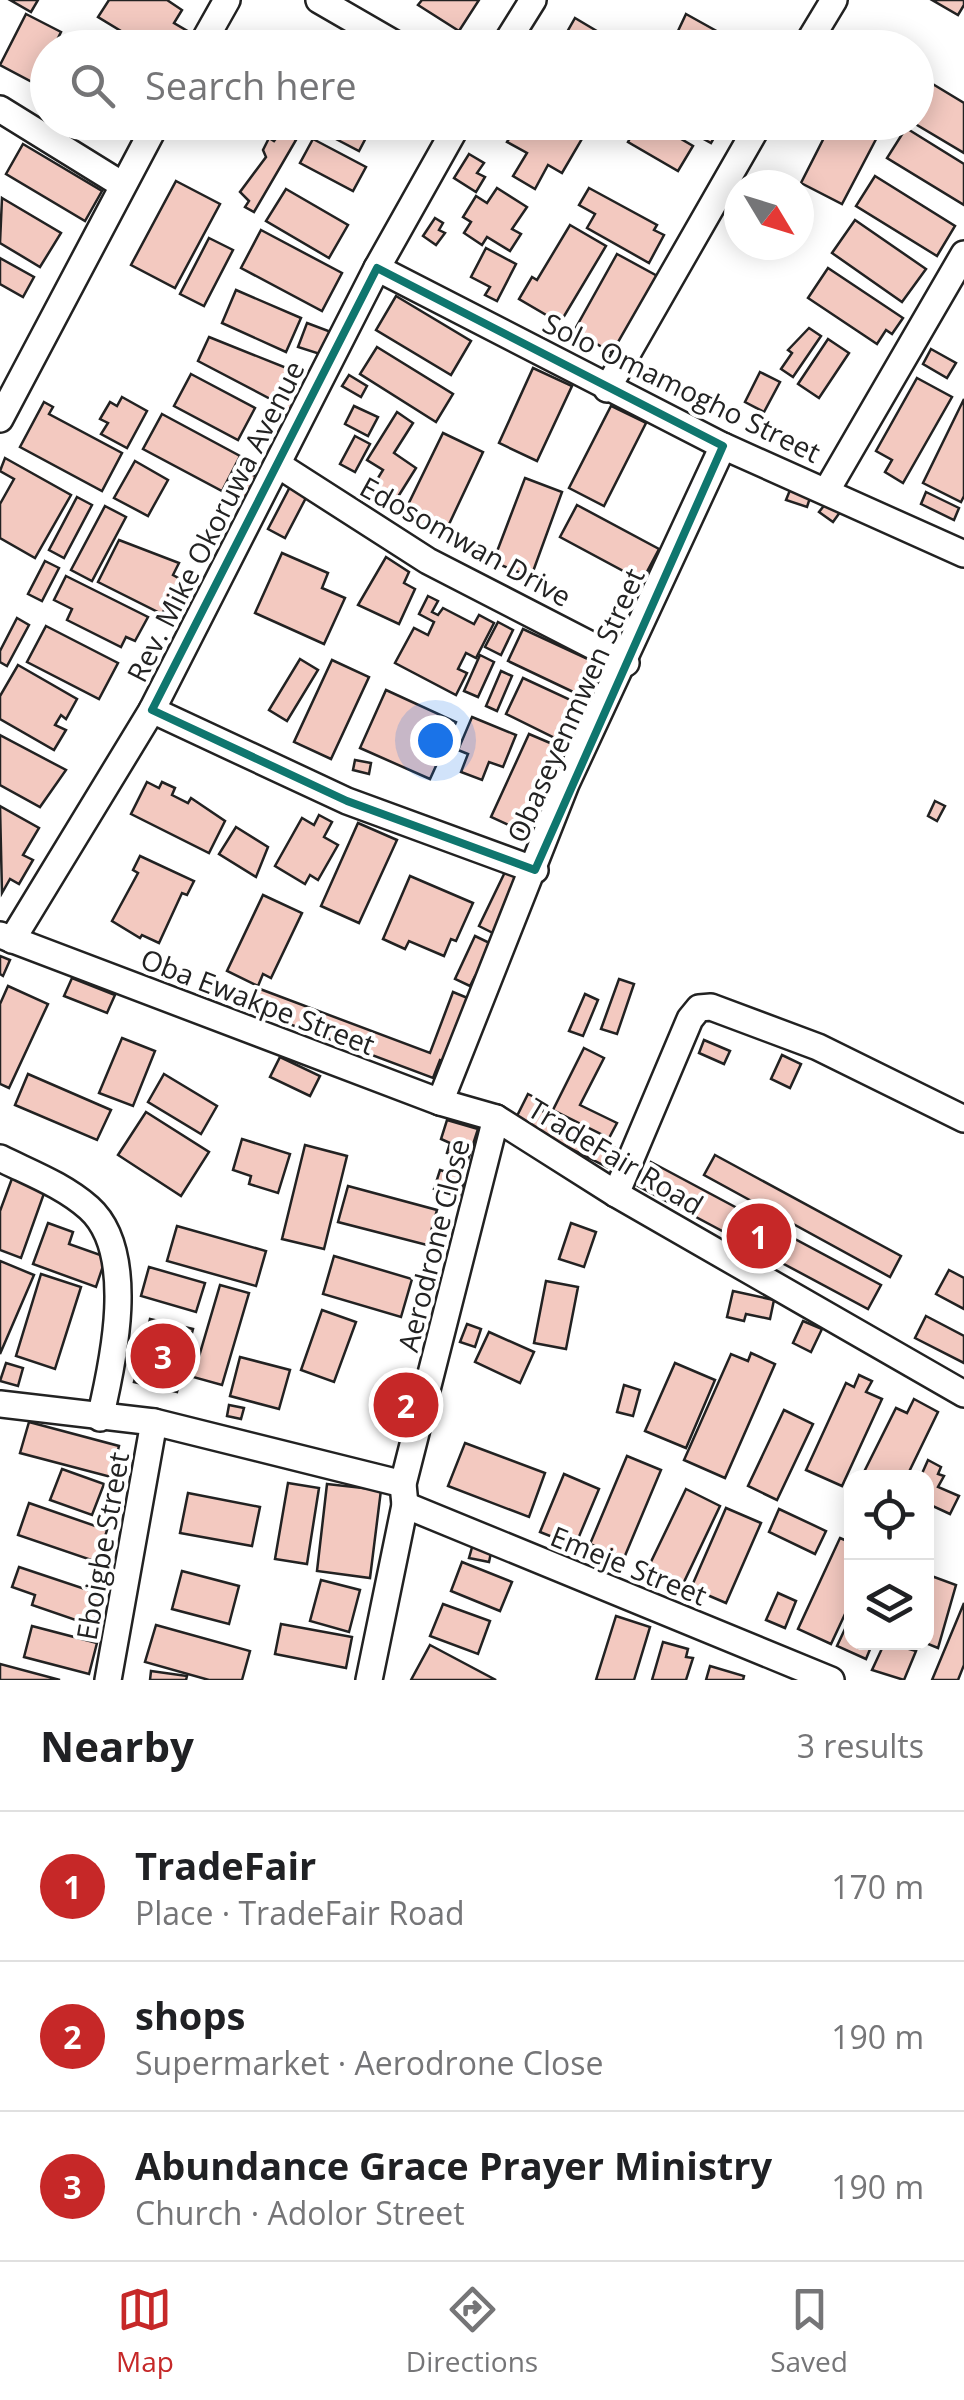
<!DOCTYPE html>
<html lang="en">
<head>
<meta charset="utf-8">
<style>
	:root { --surface:#fff; --page:#f6f6f6; --text:#202124; --muted:#757577; --line:#e0e0e0; --accent:#c62828 }
	body { margin:0; font-family:"Open Sans",sans-serif; background:var(--page); color:var(--text) }
	.controls { position:absolute; right:30px; bottom:30px; display:grid; overflow:hidden; border-radius:20px; box-shadow:0 5px 25px #0003 }
	.controls button { width:90px; height:90px; display:grid; place-items:center; padding:0; border:0; border-bottom:2px solid var(--line); background:var(--surface); color:var(--text); font:50px sans-serif }
	.compass { position:absolute; left:724px; top:170px; width:90px; height:90px; border-radius:50%; background:var(--surface); box-shadow:0 5px 25px #0003; rotate:128deg }
	.you { position:absolute; left:435px; top:740px; width:35px; height:35px; margin:-25px; border:8px solid #fff; border-radius:50%; background:#1a73e8; box-shadow:0 0 0 15px #1a73e833 }
	.badge { display:grid; place-items:center; width:65px; height:65px; border-radius:50%; background:var(--accent); color:#fff; font-size:32px; font-weight:700 }
	.pin { position:absolute; translate:-50% -50%; border:5px solid #fff; box-shadow:0 2px 10px #0006 }
	.list { margin:0; padding:0; list-style:none }
	h2 { display:flex; justify-content:space-between; align-items:center; height:130px; margin:0; padding:0 40px; font-size:42px }
	h2 small { font-size:32px; font-weight:400; color:var(--muted) }
	.list li { display:grid; grid-template-columns:65px 1fr auto; gap:30px; align-items:center; box-sizing:border-box; height:150px; padding:0 40px; border-top:2px solid var(--line) }
	.list b { display:block; font-size:38px; white-space:nowrap }
	.list p { margin:0; font-size:32px; white-space:nowrap; color:var(--muted) }
	.list em { font-size:32px; font-style:normal; color:var(--muted) }
	.icon { flex:none; width:55px; height:55px; fill:none; stroke:currentColor; stroke-width:2; stroke-linecap:round; stroke-linejoin:round }
	.map { position:relative; flex:none; width:964px; height:1680px; overflow:hidden }
	.search { position:absolute; background:var(--surface); box-shadow:0 5px 25px #0003; left:30px; right:30px; top:30px; height:110px; display:flex; align-items:center; gap:25px; box-sizing:border-box; padding:0 35px; border-radius:55px; color:var(--muted); font-size:38px }
	.sheet { height:580px; background:var(--surface) }
	nav { display:flex; justify-content:space-around; align-items:center; box-sizing:border-box; height:140px; border-top:2px solid var(--line); background:var(--surface); font-size:28px; color:var(--muted) }
	nav a { display:grid; justify-items:center; gap:5px }
	nav .on { color:var(--accent) }
	.map>svg:first-child { display:block }
</style>
</head>
<body>
<div class="map">
<svg width="964" height="1680" viewBox="0 0 964 1680">
	<rect width="100%" height="100%" fill="#fff"/>
	<g fill="#f3c9c0" stroke="#222" stroke-width="2.5">
		<polygon points="10,0 38,0 31,12"/>
		<polygon points="109,0 167,0 182,10 174,23 196,36 189,48 149,48 98,17"/>
		<polygon points="422,0 479,0 459,31 418,5"/>
		<polygon points="932,0 964,0 964,5 958,15"/>
		<polygon points="26,14 61,32 53,48 48,48 48,58 34,83 0,65"/>
		<polygon points="686,14 747,48 670,48"/>
		<polygon points="575,18 617,43 615,48 558,48"/>
		<polygon points="931,83 964,103 964,153 912,122 916,122 916,107"/>
		<polygon points="315,122 351,122 369,132 359,151 313,127"/>
		<polygon points="362,122 397,122 387,138"/>
		<polygon points="519,122 570,122 586,132 562,173 548,165 535,189 513,176 527,153 507,142"/>
		<polygon points="590,122 616,122 610,133"/>
		<polygon points="639,122 652,122 693,146 678,171 628,142"/>
		<polygon points="673,122 723,122 711,143"/>
		<polygon points="832,122 885,122 842,204 801,183"/>
		<polygon points="906,128 964,164 964,205 887,158"/>
		<polygon points="281,132 296,140 254,212 245,207 249,201 240,192 266,157 263,150 269,138 274,141"/>
		<polygon points="313,139 366,167 353,191 300,163"/>
		<polygon points="23,144 102,191 85,221 6,174"/>
		<polygon points="469,154 484,163 477,173 485,177 476,192 454,178"/>
		<polygon points="875,176 955,226 937,256 856,206"/>
		<polygon points="176,181 220,204 175,288 131,265"/>
		<polygon points="497,188 527,207 512,229 521,234 510,251 487,237 482,245 464,233 471,222 463,217 476,196 487,203"/>
		<polygon points="589,188 657,225 654,230 664,235 649,263 587,228 595,214 579,205"/>
		<polygon points="286,189 348,225 329,258 266,221"/>
		<polygon points="2,198 61,233 40,267 0,243"/>
		<polygon points="435,218 443,223 439,230 445,233 436,245 423,236"/>
		<polygon points="855,220 926,269 902,302 832,253"/>
		<polygon points="570,225 606,246 560,323 519,299 532,277 537,280"/>
		<polygon points="261,230 342,273 322,311 241,268"/>
		<polygon points="209,238 233,250 204,306 180,294"/>
		<polygon points="486,248 516,264 497,301 485,295 490,287 471,277"/>
		<polygon points="617,254 661,278 618,356 574,331"/>
		<polygon points="0,258 34,277 23,297 0,284"/>
		<polygon points="828,268 903,318 892,334 886,330 877,344 808,298"/>
		<polygon points="236,290 301,318 286,352 222,323"/>
		<polygon points="396,296 471,341 451,375 376,330"/>
		<polygon points="307,323 331,332 323,355 298,347"/>
		<polygon points="809,328 821,336 793,377 781,369 792,353 788,350"/>
		<polygon points="209,337 294,371 278,403 198,361"/>
		<polygon points="828,339 849,353 819,398 798,384"/>
		<polygon points="377,347 453,394 436,422 360,374"/>
		<polygon points="931,349 956,363 947,378 923,364"/>
		<polygon points="533,368 572,386 537,461 499,443"/>
		<polygon points="760,372 780,382 764,412 745,402"/>
		<polygon points="191,374 255,408 238,440 174,406"/>
		<polygon points="349,375 367,386 361,397 342,386"/>
		<polygon points="917,378 952,397 903,483 885,472 892,460 876,451"/>
		<polygon points="122,397 147,411 127,448 101,434 108,423 100,419 110,402 117,406"/>
		<polygon points="964,399 964,496 961,502 923,483"/>
		<polygon points="284,401 297,406 292,418 279,412"/>
		<polygon points="44,402 53,407 49,414 122,453 102,491 20,447"/>
		<polygon points="354,406 378,417 368,436 345,424"/>
		<polygon points="611,406 646,423 604,506 569,488"/>
		<polygon points="397,412 413,423 394,453 416,468 396,500 373,486 383,470 367,460"/>
		<polygon points="162,414 240,456 222,491 143,449"/>
		<polygon points="443,433 483,452 443,537 402,517"/>
		<polygon points="355,436 370,444 355,472 340,464"/>
		<polygon points="5,458 71,495 35,558 0,538 0,504 14,479 0,471"/>
		<polygon points="135,461 168,480 148,516 114,498"/>
		<polygon points="246,471 262,480 249,503 233,494"/>
		<polygon points="525,478 562,492 531,577 493,562"/>
		<polygon points="292,483 309,492 285,538 268,529"/>
		<polygon points="792,485 812,492 807,507 786,500"/>
		<polygon points="926,492 959,508 954,520 921,504"/>
		<polygon points="77,497 92,505 64,558 49,550"/>
		<polygon points="830,498 843,508 833,522 819,512"/>
		<polygon points="577,505 659,549 642,581 560,537"/>
		<polygon points="105,506 126,517 92,581 71,570"/>
		<polygon points="119,540 179,563 173,575 180,579 162,614 98,582"/>
		<polygon points="282,553 328,573 322,588 345,598 324,644 255,613"/>
		<polygon points="386,557 409,572 404,583 415,589 399,624 358,605"/>
		<polygon points="45,561 59,568 42,601 28,594"/>
		<polygon points="66,576 148,617 135,641 126,637 121,647 67,620 72,609 54,600"/>
		<polygon points="428,596 438,601 432,612 438,615 443,608 474,624 479,615 494,623 476,658 466,653 458,669 467,673 456,695 395,663 414,628 428,635 434,622 419,614"/>
		<polygon points="17,618 29,625 7,666 0,662 0,651"/>
		<polygon points="498,622 513,630 501,655 485,647"/>
		<polygon points="46,626 118,663 99,699 27,662"/>
		<polygon points="523,629 603,666 588,699 508,661"/>
		<polygon points="480,655 494,662 478,697 464,691"/>
		<polygon points="300,659 318,670 287,721 269,710"/>
		<polygon points="332,660 369,677 331,759 294,742"/>
		<polygon points="18,665 77,699 66,719 61,715 55,725 66,730 54,750 0,719 0,696"/>
		<polygon points="501,671 512,676 497,711 486,706"/>
		<polygon points="523,678 575,702 557,739 506,714"/>
		<polygon points="386,690 456,722 430,779 360,748"/>
		<polygon points="472,717 516,735 503,767 489,762 482,780 461,772 468,754 458,750"/>
		<polygon points="529,734 569,751 531,835 491,817"/>
		<polygon points="0,735 66,770 40,807 0,785"/>
		<polygon points="355,760 371,763 369,774 353,770"/>
		<polygon points="147,782 159,788 162,782 175,788 172,795 188,803 191,798 225,821 209,853 131,814"/>
		<polygon points="935,801 945,806 937,821 928,816"/>
		<polygon points="0,806 39,828 23,855 33,860 19,884 10,879 2,893"/>
		<polygon points="319,815 332,822 324,837 338,845 318,880 310,875 305,884 275,866 302,818 314,825"/>
		<polygon points="358,823 397,840 359,923 321,906"/>
		<polygon points="236,827 268,847 256,877 219,854"/>
		<polygon points="140,856 194,881 187,895 182,893 159,943 142,935 140,938 112,921 138,873 133,870"/>
		<polygon points="506,870 522,878 495,934 479,926"/>
		<polygon points="410,876 473,903 456,941 451,939 444,956 409,941 405,949 383,939"/>
		<polygon points="263,895 302,913 271,978 263,974 258,986 227,971"/>
		<polygon points="475,936 498,947 492,959 484,956 480,966 487,969 482,979 475,976 470,986 455,979"/>
		<polygon points="0,956 10,960 3,976 0,974"/>
		<polygon points="72,978 115,995 107,1013 64,996"/>
		<polygon points="619,979 634,984 617,1034 601,1029"/>
		<polygon points="8,986 48,1004 9,1088 0,1084 0,1004"/>
		<polygon points="260,989 430,1053 453,992 470,999 446,1062 440,1060 433,1078 252,1010"/>
		<polygon points="585,994 598,1000 583,1036 569,1031"/>
		<polygon points="122,1038 155,1051 133,1106 99,1093"/>
		<polygon points="704,1040 730,1051 724,1064 699,1053"/>
		<polygon points="584,1048 604,1058 580,1105 617,1123 609,1138 553,1110"/>
		<polygon points="782,1055 801,1064 790,1088 771,1079"/>
		<polygon points="280,1057 320,1076 310,1096 270,1077"/>
		<polygon points="28,1074 111,1110 97,1140 15,1105"/>
		<polygon points="164,1074 217,1106 201,1134 148,1102"/>
		<polygon points="528,1094 546,1103 542,1111 617,1149 607,1167 515,1120"/>
		<polygon points="146,1112 209,1152 181,1196 118,1155"/>
		<polygon points="447,1120 478,1129 468,1160 447,1153 450,1143 441,1139"/>
		<polygon points="242,1139 290,1154 278,1193 249,1184 251,1176 233,1170"/>
		<polygon points="305,1145 347,1156 324,1249 282,1239"/>
		<polygon points="715,1155 901,1256 890,1277 704,1175"/>
		<polygon points="651,1162 881,1285 868,1309 638,1186"/>
		<polygon points="440,1170 465,1178 459,1197 434,1189"/>
		<polygon points="14,1173 47,1185 21,1258 0,1250 0,1211"/>
		<polygon points="348,1186 437,1210 427,1245 338,1222"/>
		<polygon points="48,1223 73,1232 69,1244 106,1257 96,1287 33,1264"/>
		<polygon points="571,1223 596,1232 584,1267 559,1259"/>
		<polygon points="177,1226 266,1251 256,1286 167,1261"/>
		<polygon points="334,1256 412,1279 401,1317 323,1294"/>
		<polygon points="0,1261 34,1275 0,1354"/>
		<polygon points="149,1267 205,1283 196,1312 141,1296"/>
		<polygon points="949,1270 964,1278 964,1309 936,1294"/>
		<polygon points="41,1274 81,1287 55,1369 16,1356"/>
		<polygon points="546,1281 578,1287 566,1349 534,1343"/>
		<polygon points="220,1285 249,1293 222,1385 193,1377"/>
		<polygon points="733,1291 774,1300 770,1319 746,1314 744,1321 727,1317"/>
		<polygon points="322,1310 356,1322 334,1382 301,1370"/>
		<polygon points="926,1316 964,1336 964,1363 915,1338"/>
		<polygon points="150,1319 193,1329 177,1392 134,1382"/>
		<polygon points="803,1321 822,1329 811,1352 793,1343"/>
		<polygon points="467,1324 481,1329 475,1347 460,1342"/>
		<polygon points="489,1332 534,1352 520,1383 475,1362"/>
		<polygon points="751,1353 775,1364 725,1478 684,1460 731,1354 748,1361"/>
		<polygon points="240,1357 290,1370 279,1409 230,1396"/>
		<polygon points="6,1363 23,1368 18,1386 0,1381"/>
		<polygon points="675,1363 715,1380 686,1448 645,1431"/>
		<polygon points="859,1375 872,1381 866,1392 882,1399 842,1486 806,1470 846,1383 854,1387"/>
		<polygon points="624,1385 640,1390 633,1416 617,1412"/>
		<polygon points="914,1399 938,1412 906,1478 861,1478 896,1408 907,1413"/>
		<polygon points="229,1405 244,1408 241,1419 227,1416"/>
		<polygon points="784,1410 813,1424 777,1500 748,1486"/>
		<polygon points="29,1422 119,1446 111,1477 20,1453"/>
		<polygon points="465,1443 545,1473 529,1517 448,1486"/>
		<polygon points="627,1456 661,1470 624,1558 590,1544"/>
		<polygon points="928,1460 941,1467 938,1474 944,1476 938,1487 959,1496 950,1514 926,1503 926,1478 920,1478"/>
		<polygon points="62,1469 104,1484 92,1515 50,1500"/>
		<polygon points="564,1474 599,1489 575,1546 540,1532"/>
		<polygon points="288,1483 319,1488 307,1564 275,1559"/>
		<polygon points="327,1484 381,1490 370,1578 317,1571"/>
		<polygon points="686,1489 720,1506 683,1584 648,1568"/>
		<polygon points="188,1493 260,1507 252,1546 180,1533"/>
		<polygon points="29,1503 107,1530 97,1562 18,1535"/>
		<polygon points="726,1508 761,1523 726,1603 691,1588"/>
		<polygon points="779,1509 826,1531 815,1554 769,1532"/>
		<polygon points="840,1538 852,1543 852,1599 831,1644 798,1629"/>
		<polygon points="473,1544 492,1548 489,1562 469,1558"/>
		<polygon points="462,1562 512,1582 500,1611 451,1591"/>
		<polygon points="19,1567 103,1595 93,1626 32,1605 35,1595 12,1587"/>
		<polygon points="182,1571 239,1586 229,1624 172,1609"/>
		<polygon points="926,1574 956,1585 938,1648 923,1642"/>
		<polygon points="321,1580 360,1590 349,1632 310,1621"/>
		<polygon points="778,1593 796,1601 785,1628 766,1620"/>
		<polygon points="964,1603 964,1665 958,1680 932,1680"/>
		<polygon points="443,1604 490,1621 478,1654 430,1636"/>
		<polygon points="852,1614 852,1642 873,1642 866,1659 837,1646"/>
		<polygon points="616,1616 650,1627 634,1680 596,1680"/>
		<polygon points="281,1624 352,1637 346,1668 275,1654"/>
		<polygon points="156,1625 250,1651 242,1680 209,1680 145,1662"/>
		<polygon points="32,1626 97,1643 89,1674 24,1657"/>
		<polygon points="663,1642 688,1649 686,1657 693,1658 686,1680 652,1680"/>
		<polygon points="885,1642 916,1651 904,1680 872,1670"/>
		<polygon points="430,1645 496,1680 411,1680"/>
		<polygon points="0,1664 60,1680 0,1680"/>
		<polygon points="710,1666 744,1676 743,1680 706,1680"/>
		<polygon points="151,1671 187,1676 186,1680 150,1680"/>
	</g>
	<g fill="none" stroke-linecap="round" stroke-linejoin="round">
		<defs>
			<g id="minor">
				<polyline points="319,0 402,48"/>
				<polyline points="200,48 227,0"/>
				<polyline points="503,48 533,0"/>
				<polyline points="805,48 834,0"/>
				<polyline points="0,109 121,184"/>
				<polyline points="377,268 723,446 964,554"/>
				<polyline points="607,389 760,122"/>
				<polyline points="0,419 157,122"/>
				<polyline points="280,466 428,561 626,663"/>
				<polyline points="827,490 964,254"/>
				<polyline points="152,710 347,801 535,870"/>
				<polyline points="0,935 440,1102 496,1118 616,1194 964,1394"/>
				<polyline points="12,940 152,710 377,268 459,122"/>
				<polyline points="440,1102 566,784 723,446"/>
				<path d="M0,1158C30,1173 63,1185 89,1208C138,1252 113,1363 100,1418"/>
				<polyline points="616,1194 690,1019 699,1008 711,1007 818,1047 964,1119"/>
				<polyline points="0,1404 154,1422 403,1484"/>
				<polyline points="405,1505 831,1680"/>
				<polyline points="108,1680 154,1422"/>
				<polyline points="369,1680 405,1505 403,1484 496,1118"/>
			</g>
		</defs>
		<use href="#minor" stroke="#222" stroke-width="30"/>
		<use href="#minor" stroke="#fff" stroke-width="25"/>
	</g>
	<path fill="none" stroke="#0f766e" stroke-width="8" stroke-linejoin="round" d="M377,268L723,446L535,870L347,801L152,710Z"/>
	<g text-anchor="middle" dominant-baseline="central" stroke-width="8" stroke-linejoin="round" paint-order="stroke">
		<g font-size="28" fill="#222" stroke="#fff">
			<text transform="translate(682 387) rotate(26)">Solo Omamogho Street</text>
			<text transform="translate(215 521) rotate(-63)">Rev. Mike Okoruwa Avenue</text>
			<text transform="translate(466 541) rotate(29)">Edosomwan Drive</text>
			<text transform="translate(575 705) rotate(-66)">Obaseyenmwen Street</text>
			<text transform="translate(258 1001) rotate(21)">Oba Ewakpe Street</text>
			<text transform="translate(616 1156) rotate(31)">TradeFair Road</text>
			<text transform="translate(433 1245) rotate(-76)">Aerodrone Close</text>
			<text transform="translate(102 1546) rotate(-80)">Eboigbe Street</text>
			<text transform="translate(629 1565) rotate(22)">Emeje Street</text>
		</g>
	</g>
</svg>
<div class="controls">
<button><svg class="icon" aria-label="locate" viewBox="0 0 24 24"><circle cx="12" cy="12" r="6"/><path d="M12 2v4M12 18v4M2 12h4M18 12h4"/></svg></button>
<button><svg class="icon" aria-label="layers" viewBox="0 0 24 24"><path d="M12 4l9 5-9 5-9-5zM3 14l9 5 9-5"/></svg></button>
</div>
<svg class="compass" viewBox="-18 -18 36 36"><path d="M0-13l5 13h-10z" fill="#e53935"/><path d="M0 13l5-13h-10z" fill="#757577"/></svg>
<div class="you"></div>
<div class="pin badge" style="left:759px;top:1236px">1</div>
<div class="pin badge" style="left:406px;top:1405px">2</div>
<div class="pin badge" style="left:163px;top:1356px">3</div>
<div class="search"><svg class="icon" aria-label="search" viewBox="0 0 24 24"><circle cx="10" cy="10" r="6"/><path d="M15 15l6 6"/></svg>Search here</div>
</div>
<section class="sheet">
<h2>Nearby<small>3 results</small></h2>
<ul class="list">
<li><span class="badge">1</span><div><b>TradeFair</b><p>Place · TradeFair Road</p></div><em>170 m</em></li>
<li><span class="badge">2</span><div><b>shops</b><p>Supermarket · Aerodrone Close</p></div><em>190 m</em></li>
<li><span class="badge">3</span><div><b>Abundance Grace Prayer Ministry</b><p>Church · Adolor Street</p></div><em>190 m</em></li>
</ul>
</section>
<nav>
<a class="on"><svg class="icon" aria-label="map" viewBox="0 0 24 24"><path d="M3 6l6-2 6 2 6-2v14l-6 2-6-2-6 2zM9 4v14M15 6v14"/></svg>Map</a>
<a><svg class="icon" aria-label="directions" viewBox="0 0 24 24"><path d="M12 3l9 9-9 9-9-9zM9 14v-3h6M13 9l2 2-2 2"/></svg>Directions</a>
<a><svg class="icon" aria-label="saved" viewBox="0 0 24 24"><path d="M7 4h10v16l-5-4-5 4z"/></svg>Saved</a>
</nav>
</body>
</html>
